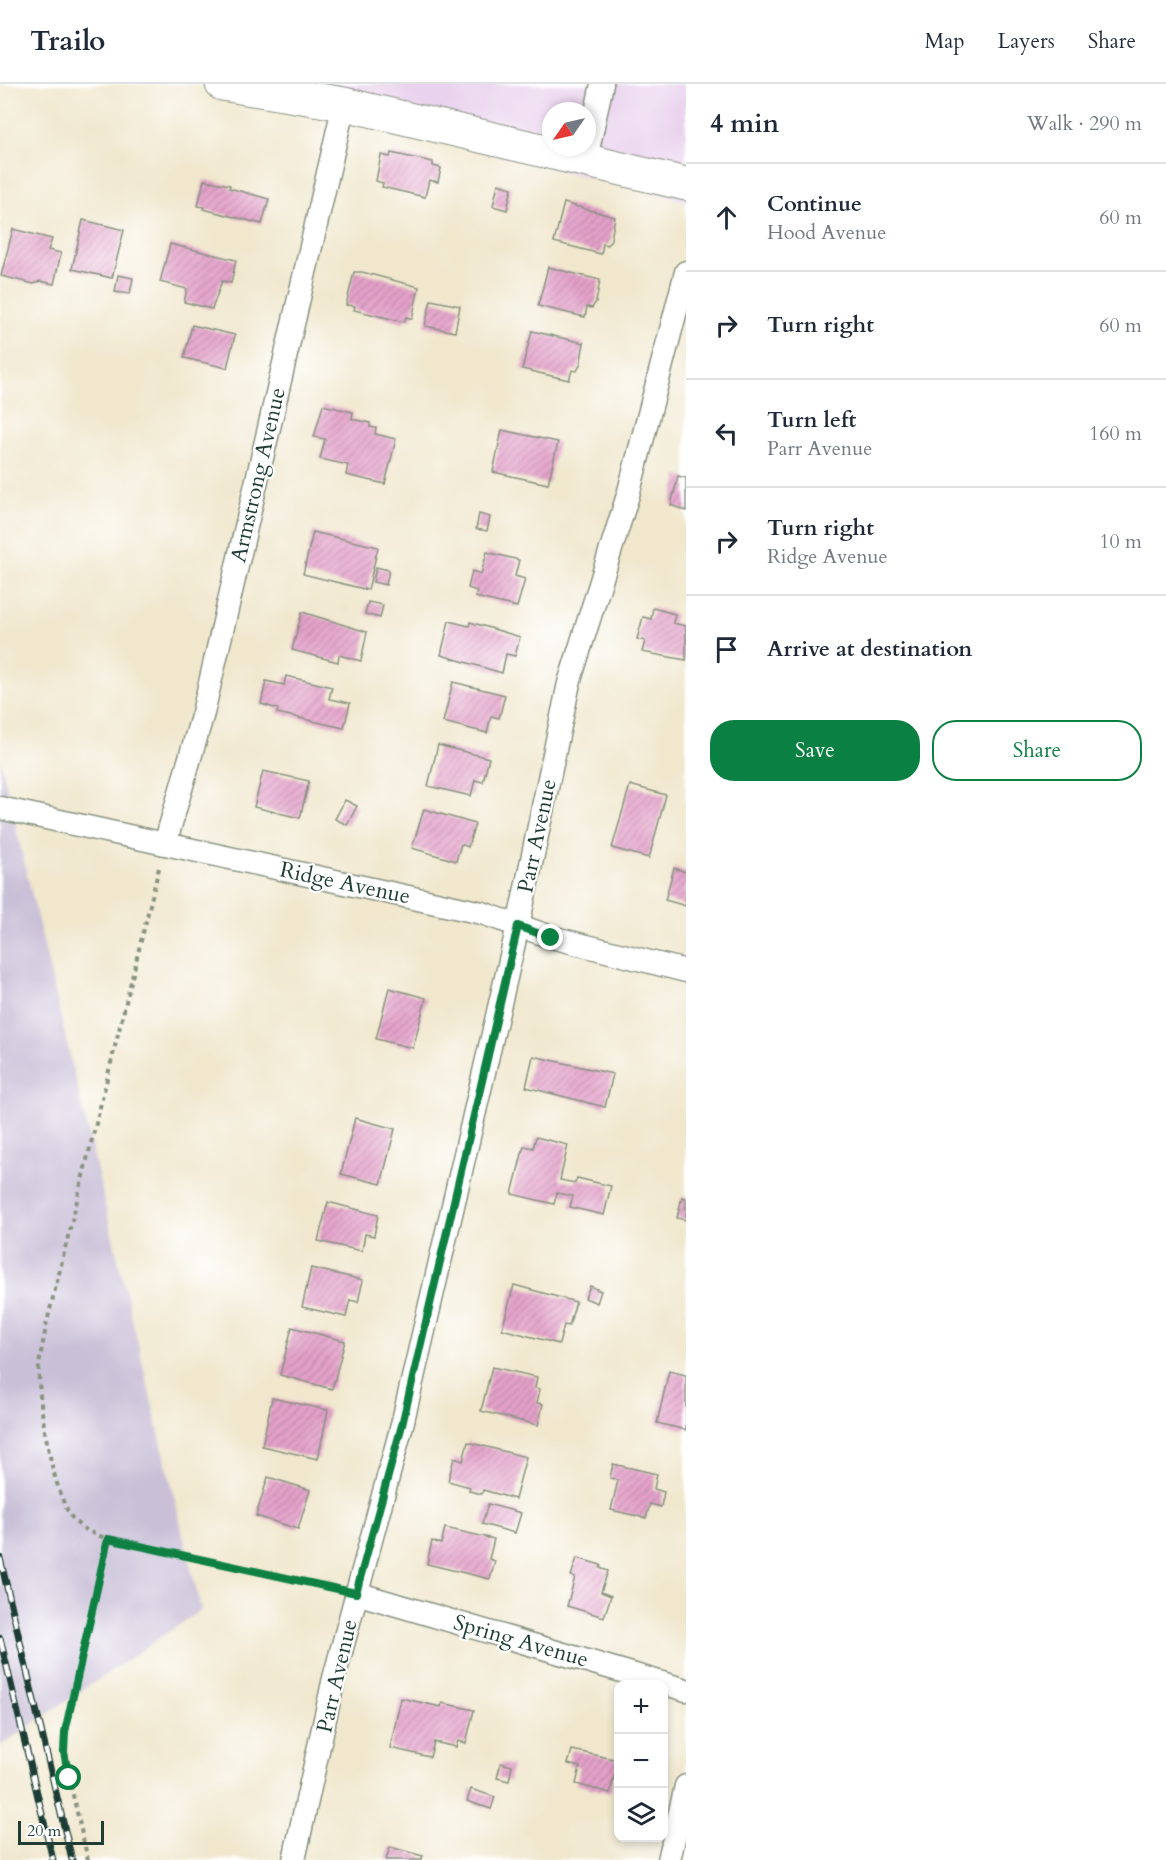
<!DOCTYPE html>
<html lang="en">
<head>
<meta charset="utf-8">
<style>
	:root { --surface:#fff; --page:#f6f6f7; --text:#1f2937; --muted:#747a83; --line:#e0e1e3; --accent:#0b8043 }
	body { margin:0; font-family:Cardo,serif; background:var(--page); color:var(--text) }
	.controls { position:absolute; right:18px; bottom:18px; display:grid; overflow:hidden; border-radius:12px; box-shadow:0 3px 9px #0003 }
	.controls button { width:54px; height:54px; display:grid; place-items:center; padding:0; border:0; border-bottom:2px solid var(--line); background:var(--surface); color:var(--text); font:30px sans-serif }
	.compass { position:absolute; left:542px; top:18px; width:54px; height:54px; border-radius:50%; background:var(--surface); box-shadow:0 3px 9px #0003; rotate:236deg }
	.scale { position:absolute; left:18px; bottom:15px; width:86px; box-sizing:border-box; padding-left:6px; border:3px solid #1f3d34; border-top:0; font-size:16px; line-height:21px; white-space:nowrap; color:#1f3d34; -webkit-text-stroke:4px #fff; paint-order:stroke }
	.stop { position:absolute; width:18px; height:18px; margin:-14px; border:4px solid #0b8043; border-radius:50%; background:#fff }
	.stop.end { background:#0b8043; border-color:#fff; box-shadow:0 2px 6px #0008 }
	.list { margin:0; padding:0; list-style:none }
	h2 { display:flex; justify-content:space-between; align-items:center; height:78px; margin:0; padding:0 24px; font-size:26px }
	h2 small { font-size:20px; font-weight:400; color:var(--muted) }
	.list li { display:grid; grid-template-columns:39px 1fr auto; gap:18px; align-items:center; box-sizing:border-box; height:108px; padding:0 24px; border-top:2px solid var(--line) }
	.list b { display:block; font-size:22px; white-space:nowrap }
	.list p { margin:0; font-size:20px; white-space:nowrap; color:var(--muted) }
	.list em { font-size:20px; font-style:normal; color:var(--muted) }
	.actions { display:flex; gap:12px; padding:18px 24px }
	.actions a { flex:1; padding:14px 0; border:2px solid var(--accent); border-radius:24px; text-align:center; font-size:21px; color:var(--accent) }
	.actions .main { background:var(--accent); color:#fff }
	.icon { flex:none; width:33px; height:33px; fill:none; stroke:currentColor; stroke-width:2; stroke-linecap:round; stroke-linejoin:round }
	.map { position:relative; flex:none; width:686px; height:1776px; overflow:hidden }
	header { display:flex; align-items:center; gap:36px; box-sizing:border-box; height:84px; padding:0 30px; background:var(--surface); border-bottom:2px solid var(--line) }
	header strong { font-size:28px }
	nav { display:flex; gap:33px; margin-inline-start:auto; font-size:21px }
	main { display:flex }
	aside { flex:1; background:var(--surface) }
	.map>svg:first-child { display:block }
</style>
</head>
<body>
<header>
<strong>Trailo</strong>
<nav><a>Map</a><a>Layers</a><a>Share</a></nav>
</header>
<main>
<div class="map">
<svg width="686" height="1776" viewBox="0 0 686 1776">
	<defs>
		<pattern id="building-hatch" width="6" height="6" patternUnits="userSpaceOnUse" patternTransform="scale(1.5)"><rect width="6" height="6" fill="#e5a1ca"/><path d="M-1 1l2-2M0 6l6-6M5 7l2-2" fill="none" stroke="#b984a5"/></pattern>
	</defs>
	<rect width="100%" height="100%" fill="#fff"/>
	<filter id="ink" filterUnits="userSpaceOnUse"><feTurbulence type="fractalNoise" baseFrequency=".0167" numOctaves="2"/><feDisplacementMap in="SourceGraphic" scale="12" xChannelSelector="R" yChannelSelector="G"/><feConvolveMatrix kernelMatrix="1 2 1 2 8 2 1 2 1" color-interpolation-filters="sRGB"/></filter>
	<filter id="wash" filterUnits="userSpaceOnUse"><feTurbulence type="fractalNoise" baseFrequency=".008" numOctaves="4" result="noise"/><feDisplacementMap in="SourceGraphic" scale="24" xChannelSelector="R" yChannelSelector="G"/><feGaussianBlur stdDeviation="1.35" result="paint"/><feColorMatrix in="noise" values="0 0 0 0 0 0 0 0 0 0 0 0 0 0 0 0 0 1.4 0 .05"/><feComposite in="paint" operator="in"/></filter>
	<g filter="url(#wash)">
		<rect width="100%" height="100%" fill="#f0e7cd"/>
		<path fill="#e9d2ed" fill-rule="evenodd" d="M203,0H686V117ZM551,27H587V63H551Z"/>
		<polygon fill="#c9bfd7" points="0,676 201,1526 0,1662"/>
		<g id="blocks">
			<g fill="url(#building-hatch)">
				<polygon points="391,69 433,78 433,82 441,84 438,98 429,96 425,113 382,103 383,99 376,97 381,71 390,73"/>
				<polygon points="204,96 230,101 229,104 269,115 262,140 203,125 204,123 198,122"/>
				<polygon points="498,100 512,104 507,126 493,122"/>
				<polygon points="564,119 615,133 611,155 608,161 603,160 601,170 554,158"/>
				<polygon points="83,136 124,146 112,194 72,185"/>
				<polygon points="13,145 52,155 48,166 61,169 54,200 40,197 34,200 1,192"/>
				<polygon points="170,160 236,176 231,199 222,197 212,225 184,218 187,205 160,198"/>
				<polygon points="548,183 600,196 596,218 592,224 587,223 585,233 538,222"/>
				<polygon points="354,188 362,188 419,203 412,235 406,233 404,238 354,226 355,222 346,221"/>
				<polygon points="118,191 133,194 130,210 115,208"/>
				<polygon points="431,216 460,222 455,248 425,242"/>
				<polygon points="192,241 235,251 227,284 184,274"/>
				<polygon points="532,247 584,259 580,281 577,287 572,286 569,296 522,285"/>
				<polygon points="323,321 353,328 352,335 370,339 370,343 376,344 375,350 396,355 385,400 346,391 348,381 320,375 325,355 314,353"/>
				<polygon points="502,346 558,358 548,400 493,388"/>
				<polygon points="678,392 686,394 686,427 671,421"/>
				<polygon points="479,430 490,433 487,447 476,445"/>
				<polygon points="313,448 378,463 368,506 303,490"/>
				<polygon points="487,468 519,476 515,492 525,495 517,523 475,513 477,507 468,504 472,487 481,490"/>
				<polygon points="376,483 389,486 386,501 373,498"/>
				<polygon points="368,518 383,521 380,534 365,530"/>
				<polygon points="653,524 675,530 673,539 686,542 686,576 642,568 645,557 637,555 643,533 651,535"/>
				<polygon points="302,528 367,548 361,577 339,571 338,578 292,566"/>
				<polygon points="449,537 469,542 470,538 520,553 515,572 506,570 502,589 441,571"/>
				<polygon points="286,592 332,603 329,615 350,619 344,644 277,629 278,625 261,620 266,597 284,601"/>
				<polygon points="453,598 505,611 499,634 491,632 487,649 443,638"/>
				<polygon points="438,661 489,674 483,698 475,696 471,712 428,702"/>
				<polygon points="263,687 309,697 300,734 254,723"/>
				<polygon points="630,701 666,711 649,774 612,764"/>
				<polygon points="345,716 357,722 347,741 335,735"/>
				<polygon points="424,725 475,740 468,763 461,760 456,777 412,764"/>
				<polygon points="674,784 686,788 686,822 665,816"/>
				<polygon points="389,904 426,914 413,964 376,955"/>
				<polygon points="533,972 613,990 605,1023 526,1003"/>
				<polygon points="355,1034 395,1045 381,1100 341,1090"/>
				<polygon points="536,1053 568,1061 560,1096 575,1099 577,1094 611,1102 604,1131 570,1123 573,1112 557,1109 554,1120 512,1110 524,1062 533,1064"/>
				<polygon points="682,1113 686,1114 686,1136 677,1134"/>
				<polygon points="328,1118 378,1131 374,1152 365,1150 362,1167 318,1157"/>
				<polygon points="311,1184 363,1196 358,1218 350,1216 346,1233 302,1223"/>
				<polygon points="514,1201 576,1218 569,1242 564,1241 559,1260 502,1245"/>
				<polygon points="590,1202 601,1207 597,1219 585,1214"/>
				<polygon points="292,1243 345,1257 332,1305 280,1291"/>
				<polygon points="492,1283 537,1293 535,1304 540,1305 537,1319 543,1320 538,1341 481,1327"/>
				<polygon points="669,1287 686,1291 686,1346 657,1339"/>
				<polygon points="272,1314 328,1326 318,1375 262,1362"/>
				<polygon points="468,1358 526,1373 515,1415 483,1406 482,1410 469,1407 470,1403 448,1397 454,1374 463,1377"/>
				<polygon points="613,1380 657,1390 654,1405 664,1408 661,1423 650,1420 646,1434 611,1426 618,1396 610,1394"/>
				<polygon points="268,1393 310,1406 298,1445 256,1432"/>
				<polygon points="488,1420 521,1429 515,1449 482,1440"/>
				<polygon points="445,1444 494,1455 489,1475 495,1477 490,1495 427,1480 432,1457 441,1460"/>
				<polygon points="577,1474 601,1481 600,1484 608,1487 601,1508 611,1512 604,1533 567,1522 575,1493 571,1492"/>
				<polygon points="401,1614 441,1623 442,1619 474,1626 466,1659 458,1657 456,1663 434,1658 430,1673 390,1664"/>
				<polygon points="572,1666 618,1676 610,1709 576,1700 580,1683 568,1680"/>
				<polygon points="501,1679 512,1682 509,1697 497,1694"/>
				<polygon points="471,1705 495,1713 491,1725 467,1717"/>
				<polygon points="390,1763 423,1772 421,1776 386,1776"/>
			</g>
		</g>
	</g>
	<g filter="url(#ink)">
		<use href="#blocks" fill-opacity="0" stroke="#889280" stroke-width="1.5"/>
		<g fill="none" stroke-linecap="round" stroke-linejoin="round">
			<defs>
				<g id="minor">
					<polyline points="586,75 602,0"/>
					<polyline points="0,724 482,829 551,853 686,887"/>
					<polyline points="165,760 203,629 344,20"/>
					<polyline points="356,1509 686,1606"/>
					<polyline points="294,1776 334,1594 402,1341 518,842 569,599 628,411 686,188"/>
					<polyline points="669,1776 686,1702"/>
				</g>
				<polyline id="secondary" points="222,0 344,20 686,100"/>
			</defs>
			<use href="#minor" stroke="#889280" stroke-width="25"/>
			<use href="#secondary" stroke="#889280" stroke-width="35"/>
			<g stroke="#889280" stroke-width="4" stroke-dasharray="4.5 4.5" stroke-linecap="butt">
				<path d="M159,784L46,1242C44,1256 40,1270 39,1283C37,1315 53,1411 73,1435C82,1446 95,1450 108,1455L332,1504"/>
				<polyline points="88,1776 69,1694 64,1668 65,1648 108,1455"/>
			</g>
			<use href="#minor" stroke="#fff" stroke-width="22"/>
			<use href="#secondary" stroke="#fff" stroke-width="33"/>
			<defs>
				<g id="rail">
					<polyline points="0,1474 72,1776"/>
					<polyline points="0,1554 53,1776"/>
				</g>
			</defs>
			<use href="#rail" stroke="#1f3d34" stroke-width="7"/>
			<use href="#rail" stroke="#fff" stroke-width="4.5" stroke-dasharray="14" stroke-linecap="butt"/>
		</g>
	</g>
	<g fill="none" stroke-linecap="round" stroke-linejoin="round" filter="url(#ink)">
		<polyline stroke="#0b8043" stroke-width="8" points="69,1694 64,1668 65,1648 108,1455 356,1509 402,1341 518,842 551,854"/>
	</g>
	<g text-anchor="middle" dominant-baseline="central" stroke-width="4.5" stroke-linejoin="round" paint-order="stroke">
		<g font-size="22" fill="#1f3d34" stroke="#fff">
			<text transform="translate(258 391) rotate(-77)">Armstrong Avenue</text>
			<text transform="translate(537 752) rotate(-78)">Parr Avenue</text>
			<text transform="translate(345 799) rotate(12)">Ridge Avenue</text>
			<text transform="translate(521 1557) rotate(16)">Spring Avenue</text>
			<text transform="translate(337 1592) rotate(-77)">Parr Avenue</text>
		</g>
	</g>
</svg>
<div class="controls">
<button>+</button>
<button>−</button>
<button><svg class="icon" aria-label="layers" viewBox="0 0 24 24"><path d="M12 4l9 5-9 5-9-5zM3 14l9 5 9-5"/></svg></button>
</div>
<svg class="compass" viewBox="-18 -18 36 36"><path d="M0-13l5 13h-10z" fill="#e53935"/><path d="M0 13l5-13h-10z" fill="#747a83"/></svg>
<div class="scale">20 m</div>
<div class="stop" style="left:69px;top:1694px"></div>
<div class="stop end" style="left:551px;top:854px"></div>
</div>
<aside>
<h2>4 min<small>Walk · 290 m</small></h2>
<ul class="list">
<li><svg class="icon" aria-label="ahead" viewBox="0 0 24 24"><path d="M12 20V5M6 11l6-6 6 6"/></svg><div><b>Continue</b><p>Hood Avenue</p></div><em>60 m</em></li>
<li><svg class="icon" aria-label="right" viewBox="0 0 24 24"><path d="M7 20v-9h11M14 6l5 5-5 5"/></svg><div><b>Turn right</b></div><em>60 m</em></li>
<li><svg class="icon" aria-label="left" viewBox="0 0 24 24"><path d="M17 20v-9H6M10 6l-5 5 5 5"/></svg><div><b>Turn left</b><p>Parr Avenue</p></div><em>160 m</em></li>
<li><svg class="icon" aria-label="right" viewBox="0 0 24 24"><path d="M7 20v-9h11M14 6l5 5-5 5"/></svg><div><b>Turn right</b><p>Ridge Avenue</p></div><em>10 m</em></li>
<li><svg class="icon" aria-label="arrive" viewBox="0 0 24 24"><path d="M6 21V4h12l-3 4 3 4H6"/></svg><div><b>Arrive at destination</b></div></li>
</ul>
<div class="actions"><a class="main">Save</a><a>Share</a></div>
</aside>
</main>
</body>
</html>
